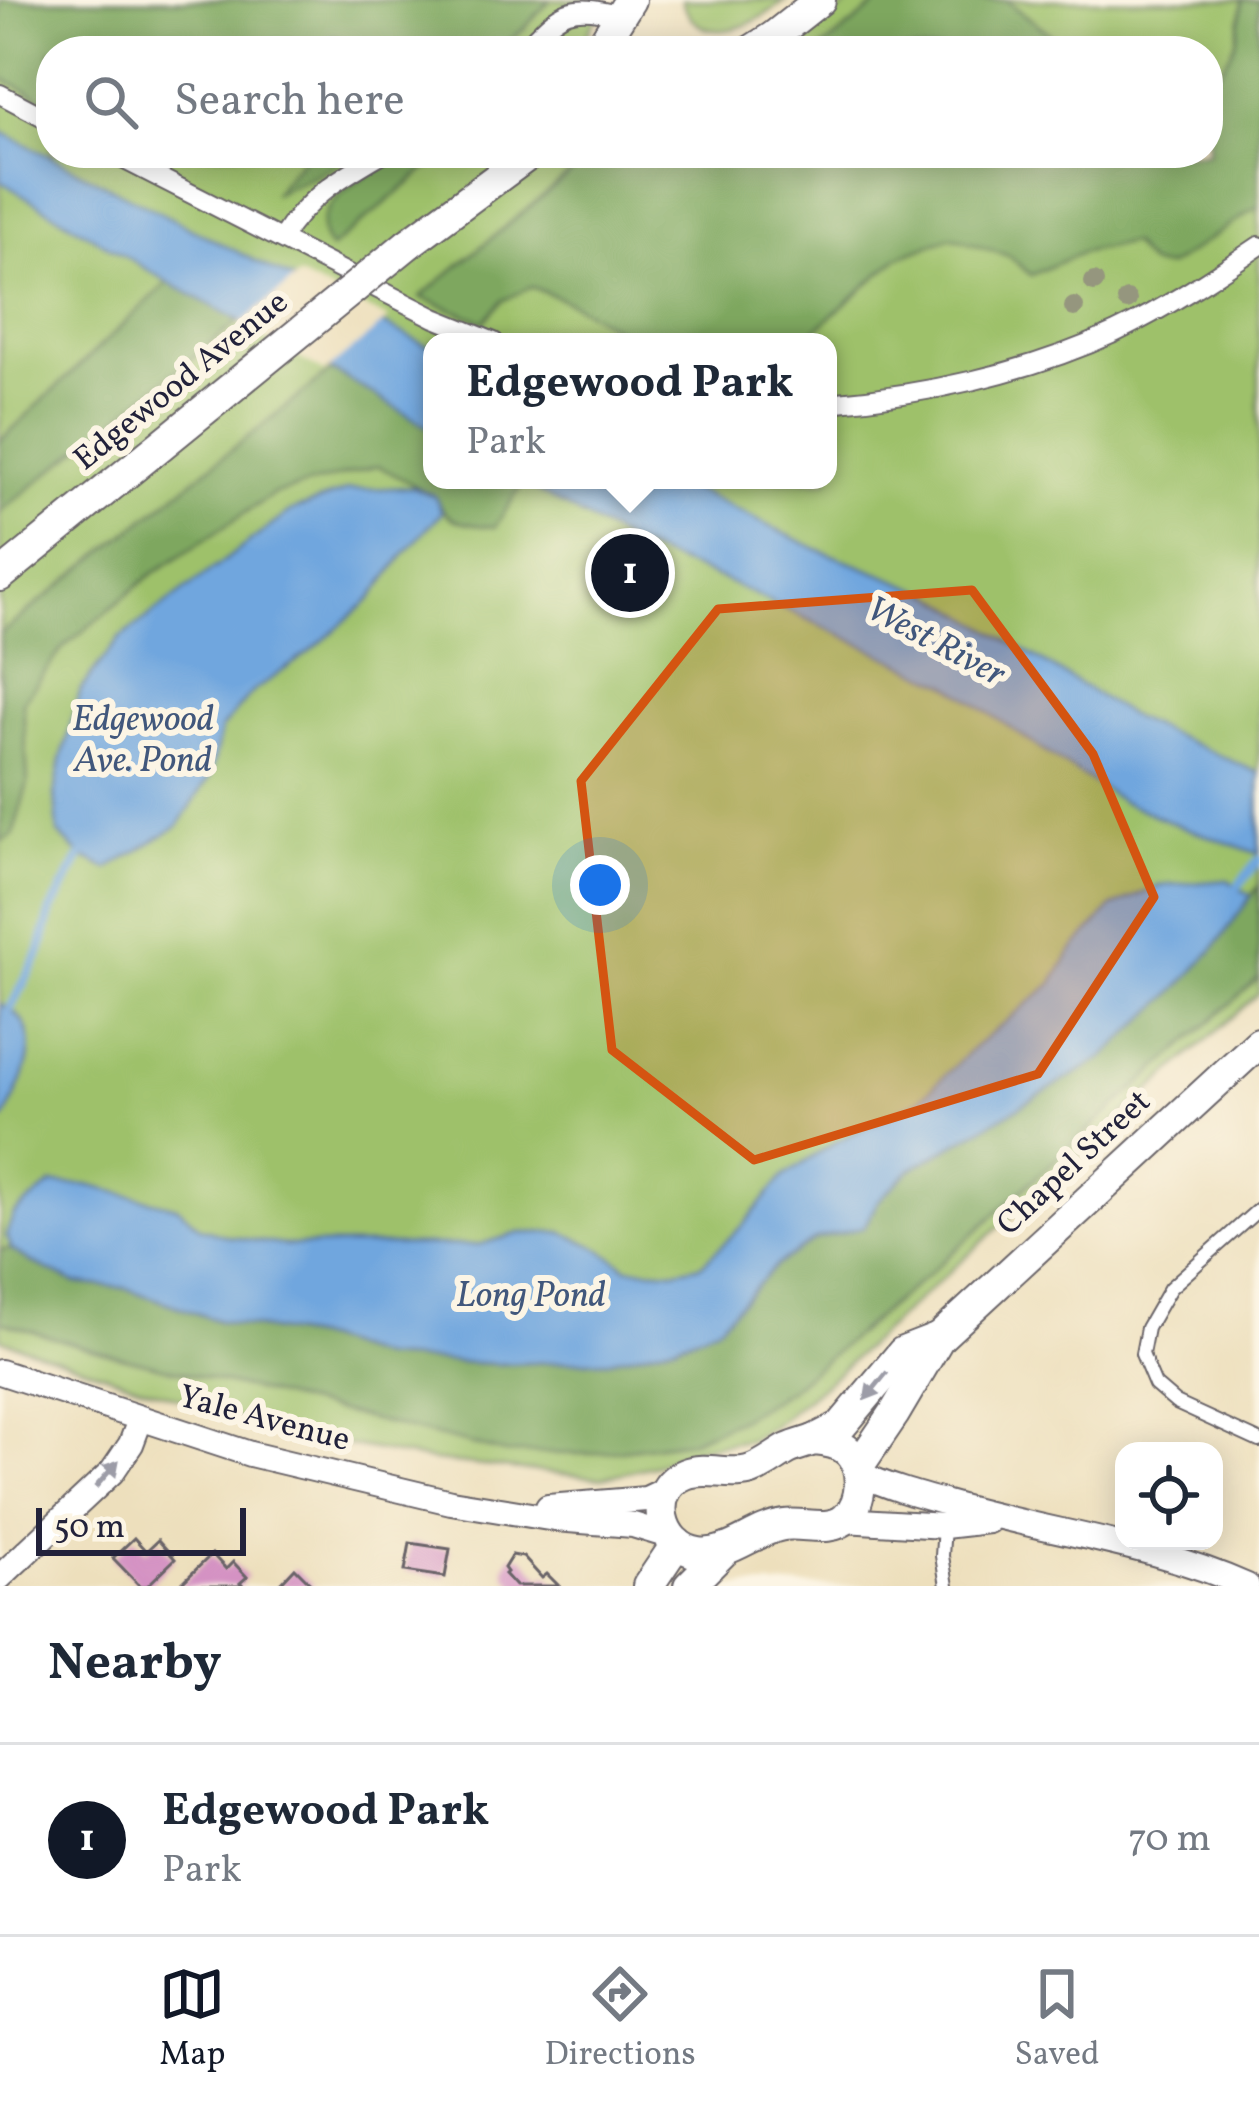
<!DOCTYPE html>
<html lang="en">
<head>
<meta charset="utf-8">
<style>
	:root { --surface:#fff; --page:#f2f2f3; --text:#1f2937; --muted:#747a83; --line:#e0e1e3; --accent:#111827 }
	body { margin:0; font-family:Vollkorn,serif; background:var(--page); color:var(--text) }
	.controls { position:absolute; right:36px; bottom:36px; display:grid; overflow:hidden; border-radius:24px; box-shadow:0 6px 30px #0003 }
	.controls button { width:108px; height:108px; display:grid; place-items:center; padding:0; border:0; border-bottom:3px solid var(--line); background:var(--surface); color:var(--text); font:60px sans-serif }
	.scale { position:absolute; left:36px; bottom:30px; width:210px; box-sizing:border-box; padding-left:12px; border:6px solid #22223b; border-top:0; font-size:33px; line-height:42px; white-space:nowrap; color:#22223b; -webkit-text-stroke:9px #fcf5e5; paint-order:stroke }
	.you { position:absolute; left:600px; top:885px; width:42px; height:42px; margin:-30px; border:9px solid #fff; border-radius:50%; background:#1a73e8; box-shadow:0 0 0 18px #1a73e833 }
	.badge { display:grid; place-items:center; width:78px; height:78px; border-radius:50%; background:var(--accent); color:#fff; font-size:39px; font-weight:700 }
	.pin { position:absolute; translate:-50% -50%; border:6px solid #fff; box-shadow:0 3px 12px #0006 }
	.popup { position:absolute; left:423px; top:333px; width:414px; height:156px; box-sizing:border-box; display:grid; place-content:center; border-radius:24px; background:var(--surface); filter:drop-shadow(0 3px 9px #0005); font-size:39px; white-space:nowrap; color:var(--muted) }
	.popup b { font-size:45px; color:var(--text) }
	.popup::after { content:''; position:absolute; left:50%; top:100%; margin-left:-24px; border:24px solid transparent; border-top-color:var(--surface) }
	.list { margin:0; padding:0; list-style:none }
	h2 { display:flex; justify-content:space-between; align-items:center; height:156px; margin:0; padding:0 48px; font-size:51px }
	h2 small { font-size:39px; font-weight:400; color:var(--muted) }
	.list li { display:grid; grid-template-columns:78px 1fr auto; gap:36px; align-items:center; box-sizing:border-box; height:192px; padding:0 48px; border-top:3px solid var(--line) }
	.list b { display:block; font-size:45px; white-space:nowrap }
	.list p { margin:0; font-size:39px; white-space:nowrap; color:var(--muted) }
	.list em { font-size:39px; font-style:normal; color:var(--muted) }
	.icon { flex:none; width:66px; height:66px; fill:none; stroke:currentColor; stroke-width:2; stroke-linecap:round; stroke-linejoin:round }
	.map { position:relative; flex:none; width:1259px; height:1586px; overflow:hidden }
	.search { position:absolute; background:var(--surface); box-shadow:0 6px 30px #0003; left:36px; right:36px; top:36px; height:132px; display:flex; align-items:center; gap:30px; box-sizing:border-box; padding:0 42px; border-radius:48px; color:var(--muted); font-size:45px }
	.sheet { height:348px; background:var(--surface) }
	nav { display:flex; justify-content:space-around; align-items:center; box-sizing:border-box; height:168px; border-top:3px solid var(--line); background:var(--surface); font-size:33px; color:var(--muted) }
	nav a { display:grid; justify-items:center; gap:6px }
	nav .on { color:var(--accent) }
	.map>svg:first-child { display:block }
</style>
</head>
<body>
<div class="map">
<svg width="1259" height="1586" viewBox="0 0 1259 1586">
	<rect width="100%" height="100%" fill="#fcf5e5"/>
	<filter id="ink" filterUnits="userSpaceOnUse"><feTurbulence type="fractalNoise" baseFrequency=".00833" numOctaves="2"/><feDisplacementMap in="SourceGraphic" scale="24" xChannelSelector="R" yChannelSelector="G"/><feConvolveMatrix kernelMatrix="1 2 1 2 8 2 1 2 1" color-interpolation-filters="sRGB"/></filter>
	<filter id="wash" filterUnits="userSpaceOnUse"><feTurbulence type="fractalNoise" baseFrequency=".004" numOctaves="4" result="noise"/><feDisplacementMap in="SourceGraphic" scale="48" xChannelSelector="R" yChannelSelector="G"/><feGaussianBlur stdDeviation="2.7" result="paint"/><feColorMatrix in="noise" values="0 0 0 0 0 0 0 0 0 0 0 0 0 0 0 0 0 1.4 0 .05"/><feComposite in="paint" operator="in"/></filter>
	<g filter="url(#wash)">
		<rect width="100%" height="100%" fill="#eddfbc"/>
		<g fill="#9ec16b" stroke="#607253" stroke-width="3" fill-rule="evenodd">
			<path d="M0,0H605L579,51H51V153H1208V51H791L853,0H1259V993L828,1381L773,1426L749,1440L702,1447L679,1454L657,1465L602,1478L434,1461L336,1443L240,1419L0,1339ZM432,342H828V480H432Z"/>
			<path d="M681,0H786C755,25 701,54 681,0Z"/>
		</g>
		<g fill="#7ea75f" stroke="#50644d" stroke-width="3">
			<polygon points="0,0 550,0 525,28 497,51 360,51 336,36 297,51 51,51 51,103 0,77"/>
			<polygon points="883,0 1006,0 1073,51 819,51"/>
			<path d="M1242,0H1259V206L1169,266C1146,269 1144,259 1131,243L1083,252L1031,275L1009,256L951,237L899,257L812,333L808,342H640L571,303L532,287L502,301L484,322L420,297L595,153H1208V84C1235,55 1239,39 1242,0Z"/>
			<polygon points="307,153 355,153 326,170 273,194"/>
			<path d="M408,153H446L330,249C296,205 378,169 408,153Z"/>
			<polygon points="168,282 242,319 0,512 0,441"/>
			<path d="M332,370L432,429V480H518L523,483L495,527C467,524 447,526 435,496L378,466L274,494L151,575L64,647L23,701L28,783L13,835L0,842V634Z"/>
			<polygon points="1259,885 1259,978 925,1277 790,1389 738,1420 689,1441 590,1454 505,1453 94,1350 0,1321 0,1250 11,1249 29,1261 76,1283 125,1288 219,1321 322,1339 382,1358 497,1364 609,1360 676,1344 718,1326 775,1266 816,1239 864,1227 878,1201 910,1170 1103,1058 1178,988 1212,951"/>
		</g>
		<g fill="#70a6de" stroke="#49648c" stroke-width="3">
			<polygon points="0,131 265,266 432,348 432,429 332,370 168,282 0,181"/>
			<polygon points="518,480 673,480 817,549 934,595 1134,718 1259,773 1259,854 1180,826 1121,801 1042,750 951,686 721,579 635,546"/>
			<polygon points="413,487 435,496 442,512 405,553 371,599 311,651 251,693 221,729 211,775 178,826 108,869 81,856 58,833 55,794 61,760 81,689 119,639 291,511 349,490"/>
			<polygon points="1228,880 1251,896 1212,951 1178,988 1103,1058 910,1170 878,1201 864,1227 816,1239 775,1266 718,1326 676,1344 609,1360 498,1364 381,1358 322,1339 219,1321 125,1288 76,1283 29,1261 11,1249 6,1235 14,1214 52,1184 87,1185 178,1207 201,1228 227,1236 282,1245 478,1245 520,1233 562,1232 597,1247 628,1268 673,1271 701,1265 746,1222 783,1177 834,1143 918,1101 973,1048 1052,984 1071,952 1112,907 1159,886"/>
			<path d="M0,1004C53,1027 22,1081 6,1117L0,1124Z"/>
		</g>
		<polygon fill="#eddfbc" points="299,276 389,319 325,372 239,325"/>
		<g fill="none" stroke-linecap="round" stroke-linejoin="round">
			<g stroke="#70a6de" stroke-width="9">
				<polyline points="1234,891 1259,860"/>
				<polyline points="10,1009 40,952 51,911 81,856"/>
			</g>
		</g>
		<g id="blocks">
			<g fill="#d492c3">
				<polygon points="134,1538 146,1551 158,1540 175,1559 147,1586 140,1586 113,1558"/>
				<polygon points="410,1543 450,1549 445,1577 405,1571"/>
				<polygon points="212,1554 226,1569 233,1562 247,1577 240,1583 243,1586 179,1586"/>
				<polygon points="512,1555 523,1557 542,1578 547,1574 559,1586 516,1586 505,1574 507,1572 504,1568"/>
				<polygon points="295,1568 306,1579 314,1586 278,1586"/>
			</g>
		</g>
	</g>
	<g filter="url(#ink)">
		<use href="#blocks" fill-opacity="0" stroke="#696468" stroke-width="3"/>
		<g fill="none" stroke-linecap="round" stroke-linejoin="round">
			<defs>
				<g id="service">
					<polyline points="1259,1209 1170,1288 1147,1328 1142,1354 1155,1385 1176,1403 1259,1441"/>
					<polyline points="944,1526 942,1556 947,1586"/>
				</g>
				<g id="pedestrian">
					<path d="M522,51C558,14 566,0 620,16"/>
					<polyline points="0,94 51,121"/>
					<polyline points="111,153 435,318 494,342"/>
					<path d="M281,239C308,196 340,178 383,153"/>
					<path d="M828,403C924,395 1028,373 1116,332C1166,308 1213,277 1259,246"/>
				</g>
				<g id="minor">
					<polyline points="0,1372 250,1454 451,1502 555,1519 633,1525 669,1536"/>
					<path d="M858,1473C890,1488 921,1496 954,1505C1052,1533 1154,1544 1247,1586"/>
					<polyline points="548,1507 646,1499 665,1490"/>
					<polyline points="844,1520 944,1526 988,1521"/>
					<polyline points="0,1577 112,1472 131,1444 140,1420"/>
				</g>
				<g id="tertiary">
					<polyline points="598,51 630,0"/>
					<polyline points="751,51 773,37 820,0"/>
					<polyline points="408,244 531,153"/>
					<polyline points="0,576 219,398"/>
					<path d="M814,1440C826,1441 839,1443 848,1451C865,1468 863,1502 846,1518C830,1533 804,1522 784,1525C755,1529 729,1557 699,1553C659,1548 646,1490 685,1474C705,1466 728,1476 748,1471C763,1467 775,1456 788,1449C797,1445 806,1443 814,1440Z"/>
					<polyline points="814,1440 841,1426 903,1352 939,1338"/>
					<polyline points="858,1467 894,1414 939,1338 1259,1043"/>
					<polyline points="648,1586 677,1543"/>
					<polyline points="689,1586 726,1549"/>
				</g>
			</defs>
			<use href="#service" stroke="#696468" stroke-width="16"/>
			<use href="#pedestrian" stroke="#696468" stroke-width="22"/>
			<use href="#minor" stroke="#696468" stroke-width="28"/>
			<use href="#tertiary" stroke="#696468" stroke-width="34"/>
			<use href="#service" stroke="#fff" stroke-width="12"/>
			<use href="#pedestrian" stroke="#fff" stroke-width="18"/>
			<use href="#minor" stroke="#fff" stroke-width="24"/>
			<use href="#tertiary" stroke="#fff" stroke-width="30"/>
			<defs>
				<polyline id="tertiary-bridge" points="219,398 408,244"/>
			</defs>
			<use href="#tertiary-bridge" stroke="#696468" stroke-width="34" stroke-linecap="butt"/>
			<use href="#tertiary-bridge" stroke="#fff" stroke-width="30"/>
		</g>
		<g fill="#95967e">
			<circle cx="1094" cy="282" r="10"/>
			<circle cx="1127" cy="300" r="10"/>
			<circle cx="1074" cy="307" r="10"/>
		</g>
		<defs><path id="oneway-solid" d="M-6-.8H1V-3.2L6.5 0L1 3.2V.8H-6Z" transform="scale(3)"/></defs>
		<g fill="#9c9ca7">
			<use href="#oneway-solid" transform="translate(876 1386) rotate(129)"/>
			<use href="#oneway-solid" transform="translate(107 1474) rotate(-49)"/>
		</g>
	</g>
	<path fill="#d45411" fill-opacity="0.2" stroke="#d45411" stroke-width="9" stroke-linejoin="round" d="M972,590L1093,754L1154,897L1038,1074L754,1160L612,1050L581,781L718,609Z"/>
	<g text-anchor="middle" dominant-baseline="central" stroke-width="12" stroke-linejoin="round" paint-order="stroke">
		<g font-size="33" fill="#22223b" stroke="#fcf5e5">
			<text transform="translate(182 382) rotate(-39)">Edgewood Avenue</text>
			<text transform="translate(1075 1164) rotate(-43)">Chapel Street</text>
			<text transform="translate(264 1420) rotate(15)">Yale Avenue</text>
		</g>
		<g font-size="36" font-style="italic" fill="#41577c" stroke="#fcf5e5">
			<text transform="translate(935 643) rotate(28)">West River</text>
			<text x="143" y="721">Edgewood<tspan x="143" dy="41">Ave. Pond</tspan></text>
			<text x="531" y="1297">Long Pond</text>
		</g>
	</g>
</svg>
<div class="controls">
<button><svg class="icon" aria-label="locate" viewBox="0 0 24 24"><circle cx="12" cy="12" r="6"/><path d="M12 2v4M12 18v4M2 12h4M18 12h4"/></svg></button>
</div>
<div class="scale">50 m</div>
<div class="you"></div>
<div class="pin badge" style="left:630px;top:573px">1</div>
<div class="popup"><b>Edgewood Park</b>Park</div>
<div class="search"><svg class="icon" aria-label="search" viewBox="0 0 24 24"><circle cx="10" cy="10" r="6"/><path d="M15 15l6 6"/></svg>Search here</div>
</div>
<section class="sheet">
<h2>Nearby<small></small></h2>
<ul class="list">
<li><span class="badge">1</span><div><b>Edgewood Park</b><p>Park</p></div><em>70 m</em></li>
</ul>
</section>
<nav>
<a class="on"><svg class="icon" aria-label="map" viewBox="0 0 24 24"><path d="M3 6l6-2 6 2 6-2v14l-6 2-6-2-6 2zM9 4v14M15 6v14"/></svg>Map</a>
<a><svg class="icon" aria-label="directions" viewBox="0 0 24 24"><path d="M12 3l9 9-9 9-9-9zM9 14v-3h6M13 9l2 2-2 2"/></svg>Directions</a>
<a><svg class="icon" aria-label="saved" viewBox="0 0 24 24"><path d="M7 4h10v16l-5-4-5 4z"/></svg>Saved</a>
</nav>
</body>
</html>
